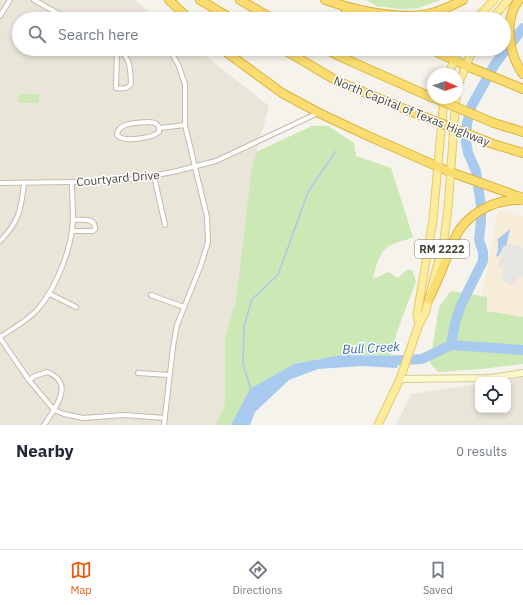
<!DOCTYPE html>
<html lang="en">
<head>
<meta charset="utf-8">
<style>
	:root { --surface:#fff; --page:#f2f2f3; --text:#1f2937; --muted:#747a83; --line:#e0e1e3; --accent:#ea580c }
	body { margin:0; font-family:"IBM Plex Sans",sans-serif; background:var(--page); color:var(--text) }
	.controls { position:absolute; right:12px; bottom:12px; display:grid; overflow:hidden; border-radius:8px; box-shadow:0 2px 6px #0003 }
	.controls button { width:36px; height:36px; display:grid; place-items:center; padding:0; border:0; border-bottom:1px solid var(--line); background:var(--surface); color:var(--text); font:20px sans-serif }
	.compass { position:absolute; left:427px; top:68px; width:36px; height:36px; border-radius:50%; background:var(--surface); box-shadow:0 2px 6px #0003; rotate:92deg }
	.list { margin:0; padding:0; list-style:none }
	h2 { display:flex; justify-content:space-between; align-items:center; height:52px; margin:0; padding:0 16px; font-size:17px }
	h2 small { font-size:13px; font-weight:400; color:var(--muted) }
	.icon { flex:none; width:22px; height:22px; fill:none; stroke:currentColor; stroke-width:2; stroke-linecap:round; stroke-linejoin:round }
	.map { position:relative; flex:none; width:523px; height:425px; overflow:hidden }
	.search { position:absolute; background:var(--surface); box-shadow:0 2px 6px #0003; left:12px; right:12px; top:12px; height:44px; display:flex; align-items:center; gap:10px; box-sizing:border-box; padding:0 14px; border-radius:22px; color:var(--muted); font-size:15px }
	.sheet { height:124px; background:var(--surface) }
	nav { display:flex; justify-content:space-around; align-items:center; box-sizing:border-box; height:56px; border-top:1px solid var(--line); background:var(--surface); font-size:11px; color:var(--muted) }
	nav a { display:grid; justify-items:center; gap:2px }
	nav .on { color:var(--accent) }
	.map>svg:first-child { display:block }
</style>
</head>
<body>
<div class="map">
<svg width="523" height="425" viewBox="0 0 523 425">
	<rect width="100%" height="100%" fill="#f5f3eb"/>
	<g fill="#e9e5d9">
		<polygon points="0,0 134,0 159,19 19,19 19,49 197,49 269,106 251,173 236,300 225,337 225,403 216,425 0,425"/>
		<polygon points="523,377 523,425 396,425 411,394 478,384 478,410 508,410 508,380"/>
	</g>
	<polygon fill="#f6ecd7" points="498,210 523,217 523,317 486,311 487,297 482,296"/>
	<g fill="#cbe8b5">
		<polygon points="366,0 441,0 418,8 402,9 376,6"/>
		<rect x="19" y="94" width="20" height="9"/>
		<path d="M312,126H328L354,143L356,156L391,168L413,237C405,241 396,242 389,246C379,252 375,268 373,279L388,272L398,278L407,270H412L416,281L397,332L391,356L341,355L294,364L233,422L231,425H216L225,403V337L236,300L251,173L256,152Z"/>
		<polygon points="451,291 487,297 487,311 523,317 523,364 481,369 438,372 430,363 439,307"/>
	</g>
	<polygon fill="#e7e5e2" points="508,243 523,248 523,277 520,276 515,283 511,285 501,280 504,269 497,267 504,248 506,249"/>
	<g fill="#a9caef">
		<polygon points="510,229 506,247 504,246 498,257 496,256 498,250 498,239"/>
		<polygon points="341,355 401,356 397,368 362,366 318,369 289,380 255,412 250,425 231,425 250,389 294,364"/>
	</g>
	<g fill="none" stroke-linecap="round" stroke-linejoin="round">
		<polyline stroke="#a9caef" stroke-width="1.5" points="251,390 243,364 244,327 252,299 278,275 308,192 336,151"/>
		<g stroke="#a9caef" stroke-width="10">
			<polyline points="451,345 455,323 461,305 483,261 483,252 479,240 481,220 481,206 476,171 468,153 466,142 467,123 472,105 495,64 523,28"/>
			<polyline points="386,361 422,359 451,345 523,350"/>
		</g>
		<defs>
			<g id="street">
				<polyline points="34,0 68,19"/>
				<polyline points="0,16 10,0"/>
				<path d="M117,49L116,88C121,89 128,89 131,84C130,68 131,60 119,49"/>
				<path d="M148,122C155,122 160,124 159,132C152,138 123,143 117,135C118,122 137,123 148,122Z"/>
				<polyline points="160,128 185,125"/>
				<polyline points="154,176 165,225"/>
				<polyline points="0,183 72,182 134,179 173,172 216,161 318,113"/>
				<path d="M72,231H93L95,229C96,217 81,220 73,220"/>
				<path d="M0,241C19,222 21,210 24,184"/>
				<polyline points="50,294 76,307"/>
				<polyline points="151,295 184,307"/>
				<path d="M0,337C12,329 27,321 37,310C56,289 72,248 73,219C73,207 72,195 72,182"/>
				<polyline points="0,338 29,380 54,410 64,414 83,418 124,415 165,418"/>
				<polyline points="138,373 169,375"/>
				<path d="M29,380L35,376L47,372C76,383 55,408 44,425"/>
				<polyline points="164,425 173,347 177,325 201,265 208,242 207,217 185,125 185,84 178,64 169,49"/>
			</g>
			<polyline id="secondary" points="400,379 490,378 523,373"/>
			<g id="primary">
				<polyline points="476,19 494,0"/>
				<polyline points="492,19 508,0"/>
				<polyline points="449,74 458,49"/>
				<polyline points="457,91 460,80 473,49"/>
				<polyline points="419,324 417,315 433,220 444,98"/>
				<polyline points="378,425 400,379 419,324 425,314 444,239 448,208 456,98"/>
			</g>
			<g id="highway">
				<polyline points="169,0 189,19"/>
				<polyline points="200,0 232,19"/>
				<polyline points="240,0 273,19"/>
				<path d="M325,0C355,10 400,21 432,13C443,10 453,5 463,0"/>
				<path d="M519,0C503,20 509,55 523,74"/>
				<polyline points="346,11 364,19"/>
				<polyline points="222,49 282,93 319,113 366,135 450,172 523,198"/>
				<polyline points="283,49 337,81 407,110"/>
				<polyline points="326,49 339,56 433,98"/>
				<polyline points="430,49 469,67 523,89"/>
				<polyline points="494,123 523,132"/>
				<polyline points="493,144 523,153"/>
				<path d="M429,299C435,286 441,273 446,259C450,249 454,238 460,229C474,210 498,199 521,200"/>
			</g>
		</defs>
		<use href="#street" stroke="#c0bcad" stroke-width="6"/>
		<use href="#secondary" stroke="#d3cb9b" stroke-width="8"/>
		<use href="#primary" stroke="#e2cc6c" stroke-width="9"/>
		<use href="#highway" stroke="#dbb33f" stroke-width="10"/>
		<use href="#street" stroke="#fff" stroke-width="4"/>
		<use href="#secondary" stroke="#fdf7cc" stroke-width="6"/>
		<use href="#primary" stroke="#fcec9c" stroke-width="7"/>
		<use href="#highway" stroke="#fbdc70" stroke-width="8"/>
		<defs>
			<g id="highway-bridge">
				<polyline points="434,98 494,123"/>
				<polyline points="407,110 493,144"/>
			</g>
		</defs>
		<use href="#highway-bridge" stroke="#dbb33f" stroke-width="10" stroke-linecap="butt"/>
		<use href="#highway-bridge" stroke="#fbdc70" stroke-width="8"/>
	</g>
	<g text-anchor="middle" dominant-baseline="central" stroke-width="3" stroke-linejoin="round" paint-order="stroke">
		<rect fill="#fff" stroke="#807c74" stroke-width="1" x="415" y="240" width="54" height="18" rx="3"/>
		<g font-size="11" font-weight="bold" fill="#494438">
			<text x="442" y="249">RM 2222</text>
		</g>
		<g font-size="12" fill="#494438" stroke="#fff">
			<text transform="translate(412 111) rotate(22)">North Capital of Texas Highway</text>
			<text transform="translate(118 178) rotate(-5)">Courtyard Drive</text>
		</g>
		<g font-size="13" font-style="italic" fill="#336eb4" stroke="#fff">
			<text transform="translate(371 348) rotate(-3)">Bull Creek</text>
		</g>
	</g>
</svg>
<div class="controls">
<button><svg class="icon" aria-label="locate" viewBox="0 0 24 24"><circle cx="12" cy="12" r="6"/><path d="M12 2v4M12 18v4M2 12h4M18 12h4"/></svg></button>
</div>
<svg class="compass" viewBox="-18 -18 36 36"><path d="M0-13l5 13h-10z" fill="#e53935"/><path d="M0 13l5-13h-10z" fill="#747a83"/></svg>
<div class="search"><svg class="icon" aria-label="search" viewBox="0 0 24 24"><circle cx="10" cy="10" r="6"/><path d="M15 15l6 6"/></svg>Search here</div>
</div>
<section class="sheet">
<h2>Nearby<small>0 results</small></h2>
<ul class="list">
</ul>
</section>
<nav>
<a class="on"><svg class="icon" aria-label="map" viewBox="0 0 24 24"><path d="M3 6l6-2 6 2 6-2v14l-6 2-6-2-6 2zM9 4v14M15 6v14"/></svg>Map</a>
<a><svg class="icon" aria-label="directions" viewBox="0 0 24 24"><path d="M12 3l9 9-9 9-9-9zM9 14v-3h6M13 9l2 2-2 2"/></svg>Directions</a>
<a><svg class="icon" aria-label="saved" viewBox="0 0 24 24"><path d="M7 4h10v16l-5-4-5 4z"/></svg>Saved</a>
</nav>
</body>
</html>
